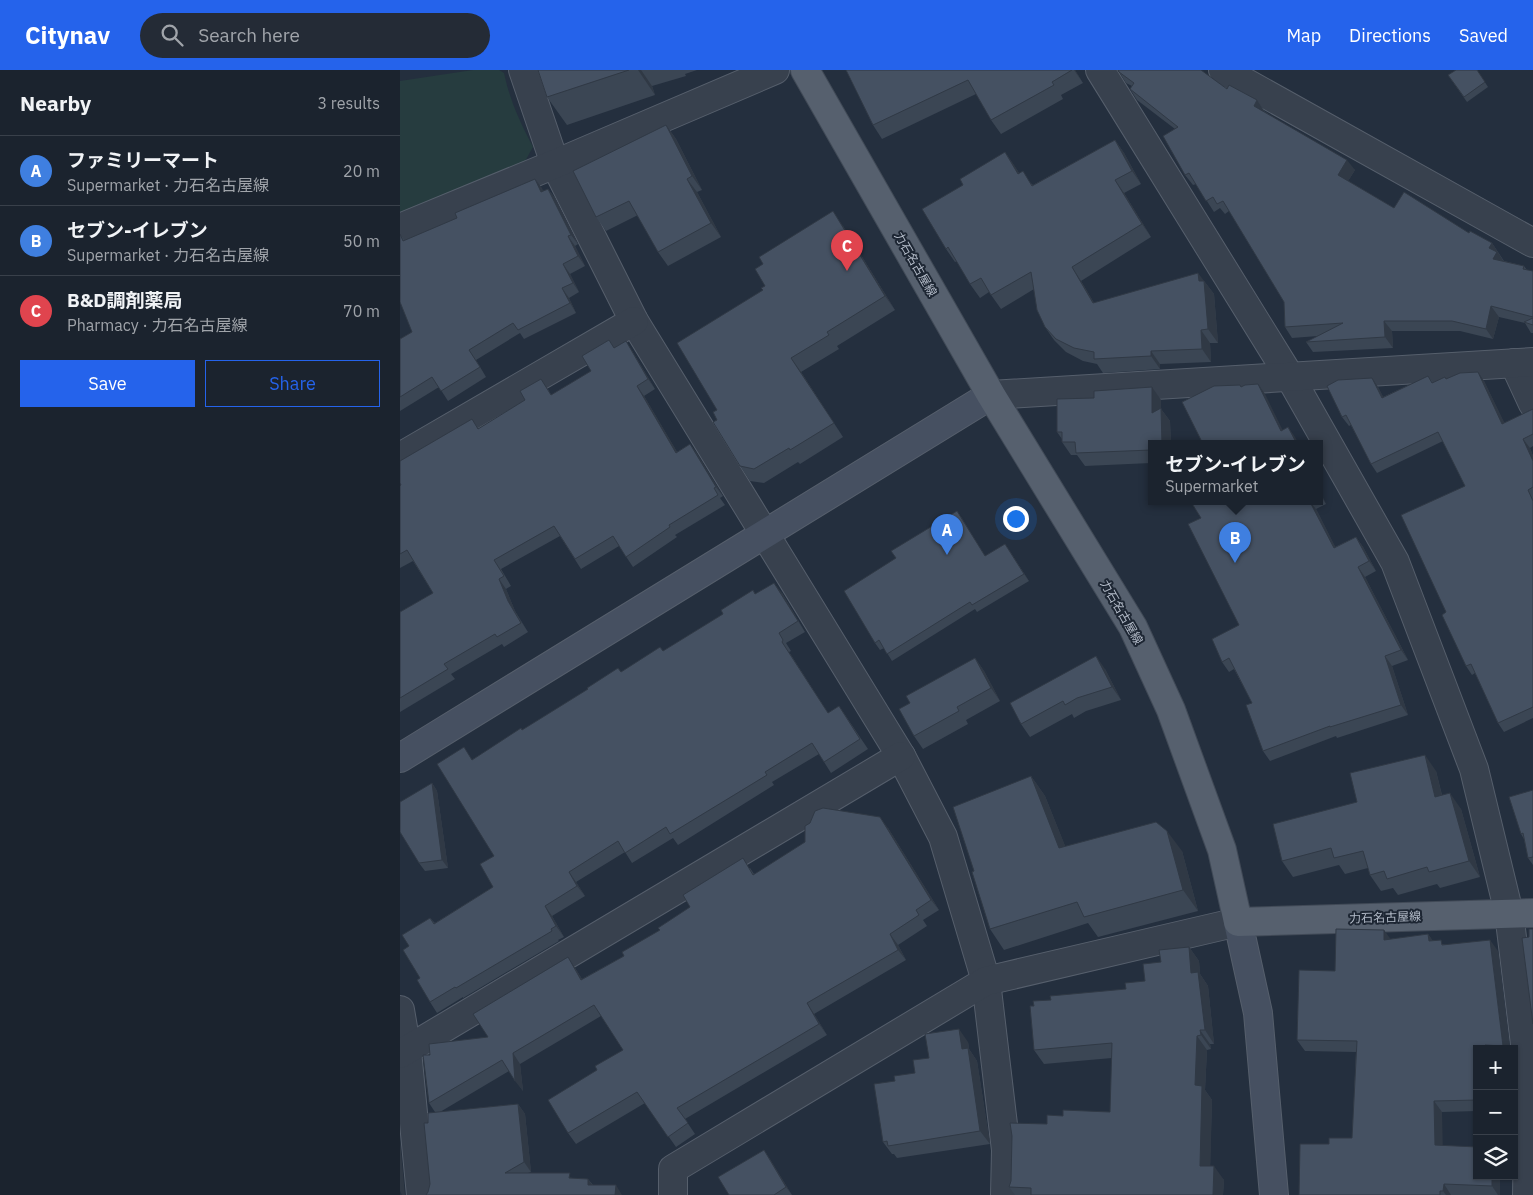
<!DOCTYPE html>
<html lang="en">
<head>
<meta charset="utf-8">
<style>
	:root { --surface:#1b232e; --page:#242b36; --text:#f1f3f6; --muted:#a0a4aa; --line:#39404a; --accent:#2563eb }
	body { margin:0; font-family:"IBM Plex Sans","Noto Sans JP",sans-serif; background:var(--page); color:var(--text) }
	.controls { position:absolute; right:15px; bottom:15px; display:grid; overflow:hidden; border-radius:0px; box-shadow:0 1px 4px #0004 }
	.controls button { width:45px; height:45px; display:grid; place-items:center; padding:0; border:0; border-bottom:1px solid var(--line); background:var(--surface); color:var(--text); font:25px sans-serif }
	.you { position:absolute; left:615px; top:448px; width:18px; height:18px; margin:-12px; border:4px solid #fff; border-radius:50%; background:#1a73e8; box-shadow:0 0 0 8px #1a73e833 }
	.badge { display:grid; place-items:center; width:32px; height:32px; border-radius:50%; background:var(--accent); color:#fff; font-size:16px; font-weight:700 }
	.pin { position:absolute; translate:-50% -41px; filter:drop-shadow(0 1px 2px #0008) }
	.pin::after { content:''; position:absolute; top:26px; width:18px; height:15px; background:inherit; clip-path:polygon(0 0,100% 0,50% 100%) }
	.popup { position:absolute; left:748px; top:370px; width:175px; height:65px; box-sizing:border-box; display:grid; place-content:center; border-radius:0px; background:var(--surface); filter:drop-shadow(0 1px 4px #0005); font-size:16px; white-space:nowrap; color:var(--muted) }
	.popup b { font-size:19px; color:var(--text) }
	.popup::after { content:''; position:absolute; left:50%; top:100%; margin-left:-10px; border:10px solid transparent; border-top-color:var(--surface) }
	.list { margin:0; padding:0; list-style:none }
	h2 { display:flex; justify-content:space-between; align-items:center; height:65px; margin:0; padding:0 20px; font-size:21px }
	h2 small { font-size:16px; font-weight:400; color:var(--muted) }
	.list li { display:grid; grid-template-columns:32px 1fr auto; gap:15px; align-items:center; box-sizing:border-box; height:70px; padding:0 20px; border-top:1px solid var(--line) }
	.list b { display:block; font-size:19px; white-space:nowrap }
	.list p { margin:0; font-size:16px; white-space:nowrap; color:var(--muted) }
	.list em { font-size:16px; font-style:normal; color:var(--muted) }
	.actions { display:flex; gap:10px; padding:15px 20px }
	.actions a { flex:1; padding:11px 0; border:1px solid var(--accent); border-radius:0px; text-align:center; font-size:18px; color:var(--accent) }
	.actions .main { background:var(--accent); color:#fff }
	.icon { flex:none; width:28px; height:28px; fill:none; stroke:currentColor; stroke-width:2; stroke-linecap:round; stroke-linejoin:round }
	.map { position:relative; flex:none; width:1133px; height:1125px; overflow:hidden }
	header { display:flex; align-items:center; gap:30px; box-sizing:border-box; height:70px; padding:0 25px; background:var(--accent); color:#fff }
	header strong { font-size:24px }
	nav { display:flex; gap:28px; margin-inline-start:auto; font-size:18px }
	.search { width:350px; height:45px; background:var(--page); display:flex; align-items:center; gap:12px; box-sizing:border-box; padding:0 18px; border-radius:28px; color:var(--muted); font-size:19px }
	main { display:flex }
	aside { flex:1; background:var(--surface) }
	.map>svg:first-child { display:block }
</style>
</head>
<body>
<header>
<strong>Citynav</strong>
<div class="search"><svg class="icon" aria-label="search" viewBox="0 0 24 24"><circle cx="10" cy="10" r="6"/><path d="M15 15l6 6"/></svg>Search here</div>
<nav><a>Map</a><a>Directions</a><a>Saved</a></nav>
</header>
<main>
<aside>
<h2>Nearby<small>3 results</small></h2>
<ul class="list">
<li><span class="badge" style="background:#3f7fe0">A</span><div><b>ファミリーマート</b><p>Supermarket · 力石名古屋線</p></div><em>20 m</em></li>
<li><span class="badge" style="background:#3f7fe0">B</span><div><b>セブン-イレブン</b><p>Supermarket · 力石名古屋線</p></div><em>50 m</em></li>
<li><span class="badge" style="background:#e0444e">C</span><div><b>B&amp;D調剤薬局</b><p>Pharmacy · 力石名古屋線</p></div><em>70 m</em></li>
</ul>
<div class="actions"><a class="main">Save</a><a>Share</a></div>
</aside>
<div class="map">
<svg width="1133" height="1125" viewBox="0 0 1133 1125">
	<rect width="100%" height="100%" fill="#242f3e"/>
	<path fill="#263c3f" d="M73,0H99L104,3C110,31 120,52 133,77L124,93L0,143V11Z"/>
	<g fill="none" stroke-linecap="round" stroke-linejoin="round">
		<defs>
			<g id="street">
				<polyline points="123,0 155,94 234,251 501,686 543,767 586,911 606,1080 605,1125"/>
				<polyline points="700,0 890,307 995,492 1074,699 1109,843 1129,1007 1127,1125"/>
				<polyline points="823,0 1133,173"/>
				<polyline points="0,158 155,94 375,0"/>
				<polyline points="1114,293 1133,334"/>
				<polyline points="591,325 1133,292"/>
				<polyline points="0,387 234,251"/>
				<polyline points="0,940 7,981 21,1125"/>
				<polyline points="0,984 501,686"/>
				<polyline points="273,1125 273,1099 586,911 838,852"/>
			</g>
			<g id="secondary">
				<polyline points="0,688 591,325"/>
				<polyline points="838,852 858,943 874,1125"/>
			</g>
			<polyline id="primary" points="405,0 591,325 733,557 771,640 822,780 838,852 1133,843"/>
		</defs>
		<use href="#street" stroke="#565f6c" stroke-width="30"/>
		<use href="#secondary" stroke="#565f6c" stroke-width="30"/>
		<use href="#primary" stroke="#414a57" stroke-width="30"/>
		<use href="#street" stroke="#38414e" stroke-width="28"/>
		<use href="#secondary" stroke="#465061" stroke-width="28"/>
		<use href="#primary" stroke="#56606e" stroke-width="28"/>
	</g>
	<g fill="#3b4654">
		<polygon points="138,0 297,0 285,4 286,6 252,16 255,25 167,55 147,27"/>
		<polygon points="446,0 675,0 683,13 661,25 663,29 601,64 591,50 576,24 482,69 473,55"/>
		<polygon points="718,0 827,19 857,30 864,41 955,100 948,111 994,138 1069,163 1092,173 1104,191 1124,196 1127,200 1133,201 1133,263 1131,263 1125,253 1099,247 1093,269 1060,261 992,261 993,278 913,282 906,272 918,266 892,268 885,257 884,232 829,141 825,144 820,138 814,142 796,114 793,115 785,105 775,59 737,30 730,19 732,16 726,13"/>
		<polygon points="1077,0 1088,17 1067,32 1048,5"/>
		<polygon points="266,55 276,69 302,120 297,122 321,167 268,196 258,182 238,145 206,161 196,147"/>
		<polygon points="715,70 724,83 741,114 724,123 751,167 681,211 694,233 804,211 814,224 818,273 810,273 811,292 760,294 760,299 703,303 697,294 683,291 666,282 654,270 645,257 634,219 601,239 589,222 580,228 570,214 557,191 555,192 546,179 563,115 605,82 619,103 633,115"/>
		<polygon points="135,109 143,121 148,119 155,128 178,174 175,176 185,196 170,204 179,222 169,228 176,243 124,269 120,263 76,290 86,307 48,331 39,317 0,341 0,269 12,262 0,164 5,171 57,148"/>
		<polygon points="443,156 495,240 437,276 439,279 401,302 443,367 400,394 398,392 364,413 350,411 340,396 317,350 317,340 363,220"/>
		<polygon points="209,270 214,278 232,281 255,319 244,326 277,382 290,374 323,426 320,428 325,435 275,465 277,467 233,497 219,476 181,499 160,466 101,499 111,516 106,519 115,541 128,562 104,577 102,574 51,604 55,609 0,642 0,542 33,523 13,491 0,498 0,416 72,349 79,359 148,319 151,325 191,301"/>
		<polygon points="1028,306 1033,312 1046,309 1084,311 1104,353 1133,339 1133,376 1130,378 1133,386 1133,648 1104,662 1098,653 1075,603 1072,605 1066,596 1046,542 1065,416 1043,371 977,403 971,394 951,355 949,356 942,347 978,317 983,327"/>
		<polygon points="761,330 761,339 770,351 771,374 751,374 751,393 685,396 677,385 671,385 662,372 662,369 657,362"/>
		<polygon points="919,420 926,434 916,439 935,477 956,467 963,477 976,501 965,507 1008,590 992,596 1008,645 937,668 936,666 870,691 863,681 852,633 834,599 829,602 822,592 839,555 801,448 791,432 919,432"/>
		<polygon points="557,441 585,486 605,474 629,511 577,542 575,539 492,591 484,578 480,580 475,573 496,488"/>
		<polygon points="382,523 405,562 386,573 391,581 389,582 428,643 439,636 468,679 431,703 419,684 372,712 374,715 278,775 273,768 232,793 225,782 176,812 185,826 152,846 164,867 158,870 159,871 63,928 63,927 37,943 30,932 20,908 9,876 30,848 35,853 93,817 94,786 73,689 221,602 263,581 356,524"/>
		<polygon points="575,588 584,601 600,631 566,650 568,654 523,679 514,666 510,633"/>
		<polygon points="705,599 721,630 686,641 674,648 672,644 630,667 621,654"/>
		<polygon points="1036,701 1042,725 1061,739 1080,807 1040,818 1037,814 998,825 993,818 981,821 970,805 968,798 945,804 939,795 893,807 882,791 957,732"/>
		<polygon points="631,706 645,726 665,776 782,781 798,841 698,867 688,853 604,880 590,859 574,801"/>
		<polygon points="32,713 37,721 48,798 25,801 19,793"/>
		<polygon points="1133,720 1133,795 1128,788 1124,769 1121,764"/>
		<polygon points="488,758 539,840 523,850 527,856 498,875 506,890 414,944 427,965 285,1049 295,1064 276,1077 245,1033 176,1074 168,1063 197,1000 223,980 201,946 120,994 123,1021 109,1001 40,1042 118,1034 125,1044 131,1102 128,1103 173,1108 188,1109 193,1115 28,1122 30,1114 28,1053 35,1042 29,1033 30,985 88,967 175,898 182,909 224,886 260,860 350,798 354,804"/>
		<polygon points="1028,864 1032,870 1045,875 1098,881 1110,979 1077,979 1077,1041 1042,1042 1042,1076 1100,1106 1100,1125 899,1125 929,1074 952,1068 956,982 905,981 897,970 935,901 991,869"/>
		<polygon points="789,877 799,891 800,904 808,916 814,974 810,974 811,979 807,980 805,1020 812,1030 810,1096 824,1110 823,1125 615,1125 609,1117 647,1054 663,1046 710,1042 712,988 644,994 634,980 634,936 651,930 726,919 745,911 761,892"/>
		<polygon points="568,972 569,979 577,991 590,1074 497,1088 494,1084 492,1084 483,1072 495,1011 515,1003 529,988"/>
		<polygon points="364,1080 392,1125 329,1125"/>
	</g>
	<g fill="#303945">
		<polygon points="238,0 241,0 252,16 255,25"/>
		<polygon points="674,0 675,0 683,13"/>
		<polygon points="857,30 864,41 861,46 854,36"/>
		<polygon points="266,55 276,69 302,120 292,106"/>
		<polygon points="715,70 724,83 741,114 732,101"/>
		<polygon points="605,82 614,95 628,117 618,104"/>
		<polygon points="947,90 955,100 945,116 938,105"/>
		<polygon points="135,109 142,118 148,132 141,122"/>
		<polygon points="287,109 297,122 321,167 311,153"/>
		<polygon points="715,110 724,123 751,167 742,154"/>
		<polygon points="148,119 155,128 178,174 171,165"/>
		<polygon points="433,141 443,156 495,240 485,226"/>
		<polygon points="168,166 175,176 185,196 178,186"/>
		<polygon points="1092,173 1099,184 1104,192 1093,189 1089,178"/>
		<polygon points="163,194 170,204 179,222 173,213"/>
		<polygon points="672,197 681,211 702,246 693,233"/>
		<polygon points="798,203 814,224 818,273 808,259 799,211"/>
		<polygon points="162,218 169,228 176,243 170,233"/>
		<polygon points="1091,236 1099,247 1093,269 1086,259"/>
		<polygon points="984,251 992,261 993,278 985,267"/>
		<polygon points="801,260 810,273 811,292 802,279"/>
		<polygon points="226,271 232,281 255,319 248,309"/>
		<polygon points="751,281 760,294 760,299 751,286"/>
		<polygon points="391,288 401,302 443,367 434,353"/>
		<polygon points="1078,302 1084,311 1109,362 1102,354"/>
		<polygon points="972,308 978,317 988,336 982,328"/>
		<polygon points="858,314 865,324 888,371 881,361"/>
		<polygon points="237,316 244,326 283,392 276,383"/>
		<polygon points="752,317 761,330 761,339 770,351 771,374 762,374 752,343"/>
		<polygon points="888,357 895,367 899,374 897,374"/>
		<polygon points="1123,369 1130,378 1133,386 1133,391"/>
		<polygon points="290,374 297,383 323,426 316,417"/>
		<polygon points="919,420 926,434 919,423"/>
		<polygon points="910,432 916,439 941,488 934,478"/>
		<polygon points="557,441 562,448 590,494 585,486"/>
		<polygon points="956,467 963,477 976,501 969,491"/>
		<polygon points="605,474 610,481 629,511 624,504"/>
		<polygon points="958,497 965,507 1008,590 1001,580"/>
		<polygon points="99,509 106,519 115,541 128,562 108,531"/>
		<polygon points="374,513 382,523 405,562 398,551"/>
		<polygon points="696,586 705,599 721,630 712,617"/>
		<polygon points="985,586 992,596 1008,645 1001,635"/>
		<polygon points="575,588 584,601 600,631 591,618"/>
		<polygon points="1025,685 1036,701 1046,743 1035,727"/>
		<polygon points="631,706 645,726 674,798 659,778"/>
		<polygon points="32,713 37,721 48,798 42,790"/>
		<polygon points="1050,723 1061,739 1080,807 1069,791"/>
		<polygon points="480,747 488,758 539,840 531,830"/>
		<polygon points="767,761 782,781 798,841 783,820"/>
		<polygon points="169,802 176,812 185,826 177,816"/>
		<polygon points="145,836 152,846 164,867 156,856"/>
		<polygon points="984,860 992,871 984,870"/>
		<polygon points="490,864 498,875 506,890 498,880"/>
		<polygon points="1028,864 1036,875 1029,871"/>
		<polygon points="1090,870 1098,881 1110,979 1105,979 1103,976"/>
		<polygon points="789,877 799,891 800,904 808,916 814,974 805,960 791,903"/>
		<polygon points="168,887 189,920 181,910"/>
		<polygon points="407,933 414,944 427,965 419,954"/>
		<polygon points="559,959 568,972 569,979 577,991 590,1074 580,1061 562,979"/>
		<polygon points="800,960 810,974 811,979 801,965"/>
		<polygon points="797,966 807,980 805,1020 812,1030 810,1110 800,1096 795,1015"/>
		<polygon points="113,983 120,994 123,1021 115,1011"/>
		<polygon points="1034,1031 1042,1042 1043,1086 1035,1075"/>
		<polygon points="118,1034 125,1044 131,1102 124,1092"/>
		<polygon points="0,1070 5,1125 2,1125 0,1121"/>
		<polygon points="364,1080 370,1089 392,1125 386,1117"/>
		<polygon points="814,1096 824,1110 823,1125 813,1125"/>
		<polygon points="1092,1106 1100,1106 1100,1125 1098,1125 1092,1116"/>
		<polygon points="188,1109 195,1119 188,1115"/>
		<polygon points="1044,1114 1051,1125 1046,1125 1043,1121"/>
		<polygon points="216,1115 222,1125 215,1125"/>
	</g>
	<g fill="#455162" stroke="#303945">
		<polygon points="138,0 229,0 147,27"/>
		<polygon points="446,0 672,0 652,12 654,15 591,50 568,10 473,55"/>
		<polygon points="718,0 801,0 827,19 829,15 857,30 854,36 947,90 938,105 994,138 1004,122 1069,163 1070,161 1092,173 1089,178 1097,182 1093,189 1124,196 1123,199 1133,201 1133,247 1091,236 1086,259 1052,251 984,251 985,267 906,272 943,253 885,257 884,232 823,131 817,134 813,127 806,131 789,103 785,105 763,66 778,57 730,19 734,13 719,2"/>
		<polygon points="1056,0 1077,0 1085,12 1064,27 1048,5"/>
		<polygon points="266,55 292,106 287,109 311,153 258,182 229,131 196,147 173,101"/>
		<polygon points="715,70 732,101 715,110 742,154 672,197 693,233 798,203 799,211 804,211 808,259 801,260 802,279 751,281 751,286 694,289 694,282 674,278 656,269 645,257 637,240 631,202 591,225 581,208 570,214 548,177 546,179 522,139 563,115 560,109 605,82 618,104 623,101 632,116"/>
		<polygon points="135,109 141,122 148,119 171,165 168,166 178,186 163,194 173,213 162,218 170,233 118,260 113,253 69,280 80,297 41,321 32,307 0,327 0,269 12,262 0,232 0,164 3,171 57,148 55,143"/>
		<polygon points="433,141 485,226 427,262 429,265 391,288 434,353 390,380 389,378 354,399 340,396 313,352 317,350 313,342 317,340 277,273 363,220 361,218 365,216 355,199 363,194 359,187"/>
		<polygon points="1133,248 1133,255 1124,252"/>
		<polygon points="209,270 214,278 226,271 248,309 237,316 276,383 290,374 316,417 314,418 318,425 269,455 270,457 226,487 213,466 175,489 154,456 94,490 104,506 99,509 108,531 121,553 97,567 95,564 44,594 48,599 0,628 0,542 33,523 7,480 0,484 0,416 1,415 0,413 0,391 72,349 78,359 125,330 120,321 141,309 151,325 191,301 182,286"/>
		<polygon points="1078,302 1102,354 1133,339 1133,364 1123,369 1133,391 1133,417 1128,420 1133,431 1133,637 1098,653 1071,594 1066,596 1042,545 1046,542 1001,445 1065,416 1038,362 971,394 946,345 942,347 927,316 938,310 972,308 982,328 1028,306 1032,313 1045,307 1046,309 1060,303"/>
		<polygon points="858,314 881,361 888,357 897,374 803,374 782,332 814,316 840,315 841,317 845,315"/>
		<polygon points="752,317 752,343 761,338 762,374 751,374 751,380 676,383 675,372 662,372 662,362 657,362 657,329 694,328 694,321"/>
		<polygon points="791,432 910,432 934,478 956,467 969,491 958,497 1001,580 985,586 1001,635 930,657 930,656 863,681 846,635 852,633 829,588 822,592 812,569 839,555 788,454 801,448"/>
		<polygon points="557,441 585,486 605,474 624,504 572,535 570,532 487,584 479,570 475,573 444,521 496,488 491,481"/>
		<polygon points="374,513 398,551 379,563 383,570 382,572 428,643 439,636 460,669 424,692 412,673 365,702 367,705 270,764 266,757 225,783 218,771 169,802 177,816 145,836 156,856 151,859 152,861 56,918 55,917 30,932 17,910 20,908 3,880 9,876 2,865 30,848 34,854 93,817 80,794 94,786 37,694 64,677 72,690 121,658 122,660 188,619 187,618 218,598 221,602 260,577 263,581 323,544 321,540 353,520 355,524"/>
		<polygon points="696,586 712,617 677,628 665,635 663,631 621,654 610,633"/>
		<polygon points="575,588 591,618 557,637 559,641 514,666 499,639 510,633 506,626"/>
		<polygon points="1025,685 1035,727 1050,723 1069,791 1029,802 1027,797 987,809 984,801 970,805 963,781 934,788 931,778 882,791 873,754 957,732 950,703"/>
		<polygon points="631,706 659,778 756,752 767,761 783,820 684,847 677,832 590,859 572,802 574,801 553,737"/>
		<polygon points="32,713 42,790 19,793 0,762 0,732"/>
		<polygon points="1133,720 1133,787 1128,788 1123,763 1121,764 1109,727"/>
		<polygon points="423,738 480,747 531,830 516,840 519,845 490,864 498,880 407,933 419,954 277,1038 288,1053 268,1067 237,1022 168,1063 148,1030 197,1000 195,996 223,980 194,935 113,983 115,1011 102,990 29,1033 23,985 30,985 29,974 88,967 73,944 168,887 181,910 224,886 222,882 260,860 258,858 290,837 283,825 343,788 353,805 405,772 405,756 410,753 415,741"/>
		<polygon points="936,859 984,860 984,870 1028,864 1029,871 1041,870 1042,875 1090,870 1103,976 1085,975 1085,979 1077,979 1077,1030 1034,1031 1035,1075 1077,1077 1077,1106 1092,1106 1092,1116 1044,1114 1043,1121 1040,1121 1040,1125 899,1125 900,1074 929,1074 929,1068 952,1068 957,971 897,970 899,900 935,901"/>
		<polygon points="1129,859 1133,859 1133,954 1122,868 1129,867"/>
		<polygon points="789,877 791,903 798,902 805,960 800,960 801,965 797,966 795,1015 802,1016 800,1096 814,1096 813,1125 631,1125 631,1118 609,1117 611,1111 612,1066 610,1053 647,1054 647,1045 663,1046 663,1040 710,1042 712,973 634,980 630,936 634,936 633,931 651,930 650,926 726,919 725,913 745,911 743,894 761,892 759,880"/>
		<polygon points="559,959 562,979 568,978 580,1061 488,1076 487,1071 483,1072 474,1014 495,1011 494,1006 515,1003 513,990 529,988 525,964"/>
		<polygon points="118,1034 124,1092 105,1103 170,1103 169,1108 188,1109 188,1115 216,1115 215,1125 26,1125 28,1122 30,1114 24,1053 28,1053 28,1043"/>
		<polygon points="364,1080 386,1117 374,1125 329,1125 318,1107"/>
	</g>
	<g text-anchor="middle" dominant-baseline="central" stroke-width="4" stroke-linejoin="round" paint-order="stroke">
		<g font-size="12" fill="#b4bcc9" stroke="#1d2633">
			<text transform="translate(516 194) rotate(60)">力石名古屋線</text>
			<text transform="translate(722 542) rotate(60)">力石名古屋線</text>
			<text transform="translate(985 847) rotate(-2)">力石名古屋線</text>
		</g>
	</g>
</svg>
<div class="controls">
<button>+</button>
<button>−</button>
<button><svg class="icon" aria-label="layers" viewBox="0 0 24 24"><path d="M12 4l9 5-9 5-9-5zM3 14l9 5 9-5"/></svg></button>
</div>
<div class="you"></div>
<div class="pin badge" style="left:547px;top:485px;background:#3f7fe0">A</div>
<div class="pin badge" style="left:835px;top:493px;background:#3f7fe0">B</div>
<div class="popup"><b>セブン-イレブン</b>Supermarket</div>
<div class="pin badge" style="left:447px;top:201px;background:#e0444e">C</div>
</div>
</main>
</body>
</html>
